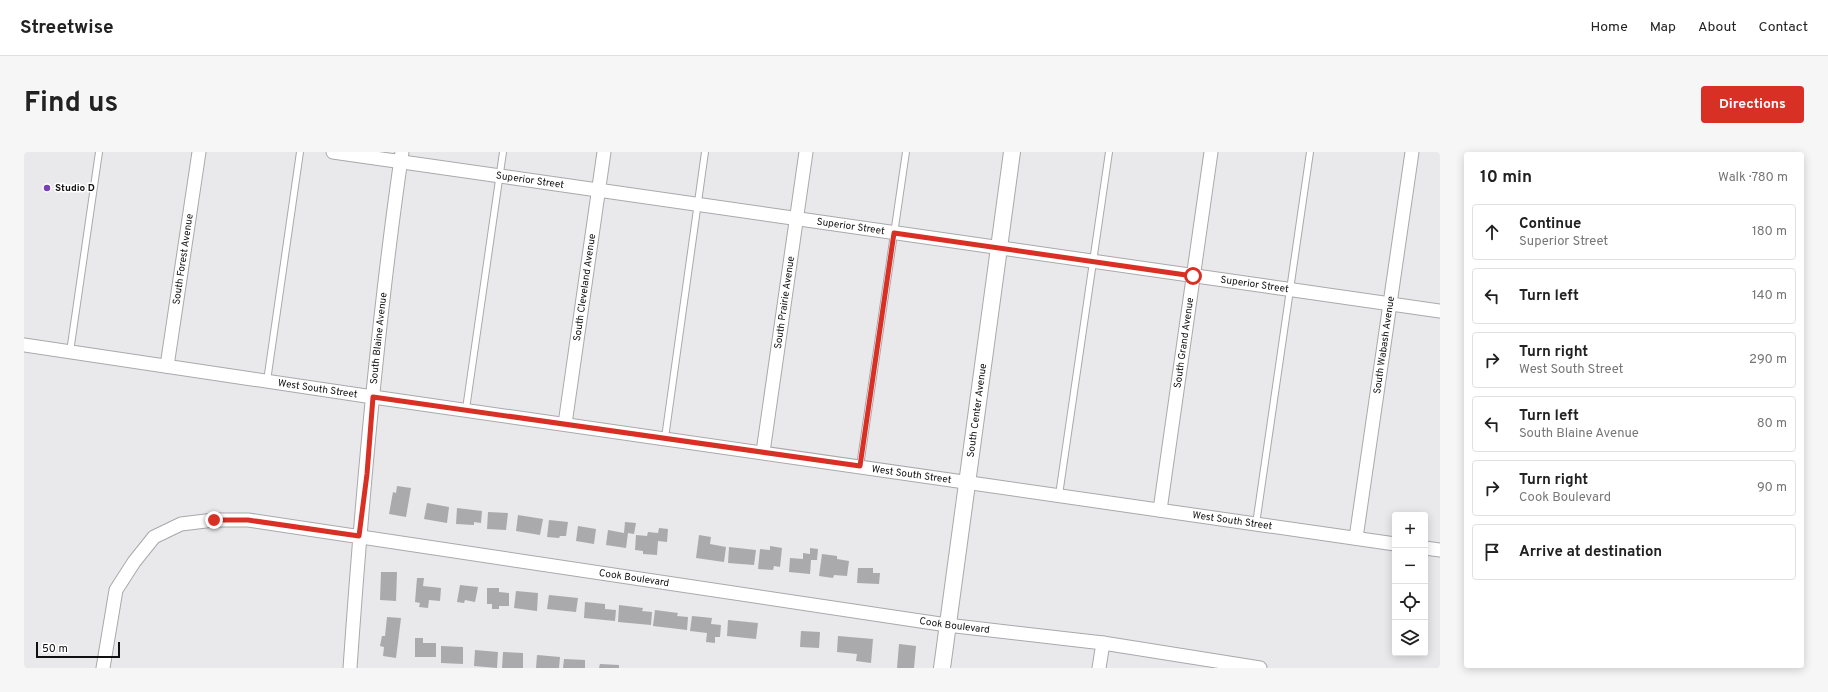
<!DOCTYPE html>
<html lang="en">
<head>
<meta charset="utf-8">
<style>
	:root { --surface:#fff; --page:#f6f6f6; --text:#222; --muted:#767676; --line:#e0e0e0; --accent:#d93025 }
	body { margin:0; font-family:Overpass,sans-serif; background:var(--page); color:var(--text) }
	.controls { position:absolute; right:12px; bottom:12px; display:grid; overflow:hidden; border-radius:4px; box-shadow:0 2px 10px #0003 }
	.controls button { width:36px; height:36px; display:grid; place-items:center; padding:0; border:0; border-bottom:1px solid var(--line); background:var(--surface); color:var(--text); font:20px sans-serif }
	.scale { position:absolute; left:12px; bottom:10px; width:84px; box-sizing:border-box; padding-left:4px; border:2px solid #101011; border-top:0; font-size:11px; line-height:14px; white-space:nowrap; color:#101011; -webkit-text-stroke:3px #fff; paint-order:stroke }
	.stop { position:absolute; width:12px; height:12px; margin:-9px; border:3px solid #d93025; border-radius:50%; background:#fff }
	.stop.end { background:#d93025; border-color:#fff; box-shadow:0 1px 4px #0008 }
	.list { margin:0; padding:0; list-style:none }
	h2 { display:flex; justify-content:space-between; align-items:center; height:52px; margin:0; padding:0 16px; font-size:17px }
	h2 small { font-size:13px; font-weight:400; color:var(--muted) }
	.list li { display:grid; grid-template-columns:26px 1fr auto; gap:12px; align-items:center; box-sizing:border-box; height:56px; margin:0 8px 8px; padding:0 8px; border:1px solid var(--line); border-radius:4px }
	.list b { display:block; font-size:15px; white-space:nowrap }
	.list p { margin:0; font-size:13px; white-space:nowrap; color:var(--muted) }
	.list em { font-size:13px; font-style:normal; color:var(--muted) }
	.icon { flex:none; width:22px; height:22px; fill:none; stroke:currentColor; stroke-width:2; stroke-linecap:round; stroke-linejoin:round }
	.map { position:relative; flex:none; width:1416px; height:516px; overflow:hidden; border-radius:4px }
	header { display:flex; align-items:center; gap:24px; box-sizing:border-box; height:56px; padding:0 20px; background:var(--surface); border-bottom:1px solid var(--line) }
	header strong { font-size:19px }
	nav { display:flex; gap:22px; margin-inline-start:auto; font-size:14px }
	.intro { display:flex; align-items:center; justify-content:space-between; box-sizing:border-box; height:96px; padding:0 24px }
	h1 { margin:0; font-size:28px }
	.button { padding:10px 18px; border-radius:4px; background:var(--accent); color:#fff; font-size:14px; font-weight:700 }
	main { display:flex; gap:24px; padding:0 24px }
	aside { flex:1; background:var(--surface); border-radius:4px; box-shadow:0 2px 10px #0003 }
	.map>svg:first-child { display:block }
</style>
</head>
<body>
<header>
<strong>Streetwise</strong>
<nav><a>Home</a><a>Map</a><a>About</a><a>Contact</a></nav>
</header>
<div class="intro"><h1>Find us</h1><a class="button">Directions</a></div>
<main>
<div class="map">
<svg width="1416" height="516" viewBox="0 0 1416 516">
	<rect width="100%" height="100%" fill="#e9e8eb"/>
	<g fill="#aaa9ac">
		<polygon points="373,334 387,336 382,365 365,362 369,340 372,341"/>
		<polygon points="403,351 425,355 423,371 400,367"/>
		<polygon points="433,356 458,359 457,371 450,370 450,373 432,372"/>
		<polygon points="464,360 484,361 482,378 463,377"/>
		<polygon points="494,363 519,367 516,383 492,379"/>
		<polygon points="525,368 544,370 542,384 536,384 535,386 523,385"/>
		<polygon points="601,370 612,371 610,382 604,381 602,396 582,393 584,378 600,381"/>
		<polygon points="554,374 572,377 570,392 552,389"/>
		<polygon points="635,376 644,377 643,390 634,389 633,403 619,402 619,399 611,398 612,383 623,384 624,380 634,381"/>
		<polygon points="675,383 687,385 686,392 702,395 700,410 672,406"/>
		<polygon points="746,394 758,396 756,415 750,414 749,418 734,417 736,397 746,398"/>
		<polygon points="705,395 732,398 730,413 704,411"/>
		<polygon points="786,396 794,397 793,408 787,408 786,422 765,420 766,406 779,407 779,401 786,402"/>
		<polygon points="798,402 813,404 813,407 825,409 823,424 810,423 809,426 795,424"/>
		<polygon points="834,416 849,416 849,421 856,421 855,432 833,431"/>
		<polygon points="357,420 373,420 372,449 356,448"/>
		<polygon points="393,426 400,426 399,434 417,436 416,449 405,448 404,456 395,455 396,451 391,450"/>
		<polygon points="436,433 454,435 451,450 441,448 440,451 433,450"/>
		<polygon points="463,436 475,436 475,440 485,441 485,454 475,454 475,457 468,457 468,452 463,452"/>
		<polygon points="492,439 514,441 513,459 490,456"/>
		<polygon points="525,443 554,446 552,460 523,457"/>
		<polygon points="561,450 581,452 581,457 592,458 591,469 560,466"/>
		<polygon points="595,453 619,456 618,459 628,460 627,473 594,470"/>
		<polygon points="631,458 654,461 653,464 664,465 663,478 629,474"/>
		<polygon points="668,464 688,466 687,472 697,473 696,485 691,485 691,491 682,490 683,481 666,479"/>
		<polygon points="363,465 377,466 372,506 359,504 360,495 356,494 358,484 361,484"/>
		<polygon points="704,468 734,471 732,487 703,484"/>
		<polygon points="777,479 796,480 795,496 776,495"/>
		<polygon points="814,484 849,487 847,511 832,509 833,502 813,500"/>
		<polygon points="391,486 399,486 399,491 412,491 412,505 391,505"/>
		<polygon points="875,492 892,494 890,516 873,516"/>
		<polygon points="417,494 439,495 439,512 417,511"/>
		<polygon points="451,498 474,500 473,516 450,514"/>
		<polygon points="479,500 499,501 499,516 478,516"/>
		<polygon points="513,503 536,505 535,516 512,516"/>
		<polygon points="540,507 561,508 561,516 539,516"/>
		<polygon points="576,512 595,513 595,516 575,516"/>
	</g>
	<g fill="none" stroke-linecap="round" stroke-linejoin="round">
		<defs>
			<g id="service">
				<polyline points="46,200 75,0"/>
				<polyline points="243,229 276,0"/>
				<polyline points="442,257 479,0"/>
				<polyline points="641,286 681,0"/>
				<polyline points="836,314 882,0"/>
				<polyline points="1035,343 1085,0"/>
				<polyline points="1232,372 1286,0"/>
			</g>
			<g id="minor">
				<path id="s1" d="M309,0L1416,159"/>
				<path id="s2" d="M0,193L349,245L1371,392"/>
				<path id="s3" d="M143,214L175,0"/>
				<path id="s4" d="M541,272L580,0"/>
				<path id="s5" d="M739,300L782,0"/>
				<path id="s6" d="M1136,358L1187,0"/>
				<path id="s7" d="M1332,386L1388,0"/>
				<polyline points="1401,396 1416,398"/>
				<path id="s8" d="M79,516L92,438L110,410L130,385L157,372L190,368H224L923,473L1079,491L1236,516"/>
				<path id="s9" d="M326,516C338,344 353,171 378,0"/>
				<polyline points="1075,516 1079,491"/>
			</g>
			<g id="tertiary">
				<path id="s10" d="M918,516L988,0"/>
			</g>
		</defs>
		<use href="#service" stroke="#aaa8ab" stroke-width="8"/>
		<use href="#minor" stroke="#aaa8ab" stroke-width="15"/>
		<use href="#tertiary" stroke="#aaa8ab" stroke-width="18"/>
		<use href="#service" stroke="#fff" stroke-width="6"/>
		<use href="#minor" stroke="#fff" stroke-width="13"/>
		<use href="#tertiary" stroke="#fff" stroke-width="16"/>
	</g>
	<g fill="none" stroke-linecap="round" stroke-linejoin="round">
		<polyline stroke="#d93025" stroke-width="5" points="190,368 224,368 335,384 343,322 349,245 836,314 870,81 1169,124"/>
	</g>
	<circle fill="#7a40b6" stroke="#fff" stroke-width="1.5" cx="23" cy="36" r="4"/>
	<g text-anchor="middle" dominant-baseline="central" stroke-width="3" stroke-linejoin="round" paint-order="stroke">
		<g font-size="10" fill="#101011" stroke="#fff">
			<text stroke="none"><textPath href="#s1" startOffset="199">Superior Street</textPath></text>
			<text stroke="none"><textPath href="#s1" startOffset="523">Superior Street</textPath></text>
			<text stroke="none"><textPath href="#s3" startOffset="108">South Forest Avenue</textPath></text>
			<text stroke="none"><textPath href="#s1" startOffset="931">Superior Street</textPath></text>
			<text stroke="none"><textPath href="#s4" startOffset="138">South Cleveland Avenue</textPath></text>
			<text stroke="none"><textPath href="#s5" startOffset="151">South Prairie Avenue</textPath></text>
			<text stroke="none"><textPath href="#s9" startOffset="331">South Blaine Avenue</textPath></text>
			<text stroke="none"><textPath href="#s6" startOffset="169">South Grand Avenue</textPath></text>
			<text stroke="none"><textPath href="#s7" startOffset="195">South Wabash Avenue</textPath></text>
			<text stroke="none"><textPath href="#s2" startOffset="297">West South Street</textPath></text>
			<text stroke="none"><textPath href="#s10" startOffset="260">South Center Avenue</textPath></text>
			<text stroke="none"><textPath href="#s2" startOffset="897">West South Street</textPath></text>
			<text stroke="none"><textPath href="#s2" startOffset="1221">West South Street</textPath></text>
			<text stroke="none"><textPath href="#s8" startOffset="632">Cook Boulevard</textPath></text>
			<text stroke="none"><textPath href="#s8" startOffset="956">Cook Boulevard</textPath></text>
		</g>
		<g font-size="10" font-weight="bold" fill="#101011" stroke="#fff" text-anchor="start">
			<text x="31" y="36">Studio D</text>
		</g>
	</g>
</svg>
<div class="controls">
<button>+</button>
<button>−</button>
<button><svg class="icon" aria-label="locate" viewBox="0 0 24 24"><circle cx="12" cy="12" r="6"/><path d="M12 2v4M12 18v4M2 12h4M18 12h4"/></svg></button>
<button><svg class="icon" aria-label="layers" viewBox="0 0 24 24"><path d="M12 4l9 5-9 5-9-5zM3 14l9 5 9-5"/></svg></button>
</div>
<div class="scale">50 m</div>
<div class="stop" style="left:1169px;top:124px"></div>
<div class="stop end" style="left:190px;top:368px"></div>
</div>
<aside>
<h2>10 min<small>Walk · 780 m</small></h2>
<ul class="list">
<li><svg class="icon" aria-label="ahead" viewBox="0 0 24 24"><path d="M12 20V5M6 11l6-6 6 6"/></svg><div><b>Continue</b><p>Superior Street</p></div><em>180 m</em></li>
<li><svg class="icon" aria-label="left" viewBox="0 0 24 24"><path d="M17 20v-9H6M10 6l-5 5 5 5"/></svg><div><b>Turn left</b></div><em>140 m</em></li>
<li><svg class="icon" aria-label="right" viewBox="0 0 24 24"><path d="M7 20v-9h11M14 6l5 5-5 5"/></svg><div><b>Turn right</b><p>West South Street</p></div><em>290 m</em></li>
<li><svg class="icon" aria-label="left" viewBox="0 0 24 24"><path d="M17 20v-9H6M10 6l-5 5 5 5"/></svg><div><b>Turn left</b><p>South Blaine Avenue</p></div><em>80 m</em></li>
<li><svg class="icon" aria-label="right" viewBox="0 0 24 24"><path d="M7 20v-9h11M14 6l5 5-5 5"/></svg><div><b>Turn right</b><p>Cook Boulevard</p></div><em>90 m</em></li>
<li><svg class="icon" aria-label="arrive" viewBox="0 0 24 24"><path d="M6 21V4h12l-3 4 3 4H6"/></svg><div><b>Arrive at destination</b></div></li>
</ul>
</aside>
</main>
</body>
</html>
